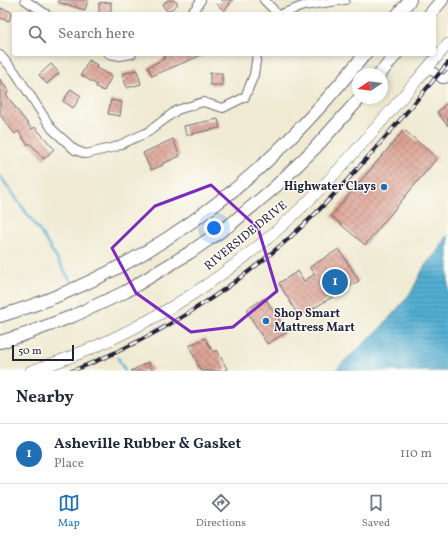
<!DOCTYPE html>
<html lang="en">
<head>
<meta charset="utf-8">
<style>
	:root { --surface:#fff; --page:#f2f2f3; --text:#1f2937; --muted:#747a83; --line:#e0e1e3; --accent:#1f6fb2 }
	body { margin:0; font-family:Vollkorn,serif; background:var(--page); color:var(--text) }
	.compass { position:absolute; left:352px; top:68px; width:36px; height:36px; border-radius:50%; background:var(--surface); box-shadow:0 2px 6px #0003; rotate:257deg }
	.scale { position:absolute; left:12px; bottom:10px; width:62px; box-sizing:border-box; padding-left:4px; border:2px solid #22223b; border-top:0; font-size:11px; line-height:14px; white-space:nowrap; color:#22223b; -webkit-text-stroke:3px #fdfcf7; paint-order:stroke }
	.you { position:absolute; left:214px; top:228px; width:14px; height:14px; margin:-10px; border:3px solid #fff; border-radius:50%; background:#1a73e8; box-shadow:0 0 0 6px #1a73e833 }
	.badge { display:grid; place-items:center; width:26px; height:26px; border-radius:50%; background:var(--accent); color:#fff; font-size:13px; font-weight:700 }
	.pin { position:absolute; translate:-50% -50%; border:2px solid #fff; box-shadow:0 1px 4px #0006 }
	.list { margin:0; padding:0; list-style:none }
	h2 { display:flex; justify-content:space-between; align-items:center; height:52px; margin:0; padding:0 16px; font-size:17px }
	h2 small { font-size:13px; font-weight:400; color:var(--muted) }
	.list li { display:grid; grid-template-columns:26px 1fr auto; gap:12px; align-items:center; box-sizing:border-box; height:60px; padding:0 16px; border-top:1px solid var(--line) }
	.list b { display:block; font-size:15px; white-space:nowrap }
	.list p { margin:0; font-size:13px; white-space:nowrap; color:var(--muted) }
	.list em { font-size:13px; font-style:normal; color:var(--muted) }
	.icon { flex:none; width:22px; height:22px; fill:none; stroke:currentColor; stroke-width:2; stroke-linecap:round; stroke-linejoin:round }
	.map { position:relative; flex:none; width:448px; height:371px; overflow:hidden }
	.search { position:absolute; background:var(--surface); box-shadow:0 2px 6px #0003; left:12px; right:12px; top:12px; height:44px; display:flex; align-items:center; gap:10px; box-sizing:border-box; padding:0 14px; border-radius:4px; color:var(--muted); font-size:15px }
	.sheet { height:112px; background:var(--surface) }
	nav { display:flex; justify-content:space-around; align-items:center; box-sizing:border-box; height:56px; border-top:1px solid var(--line); background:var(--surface); font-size:11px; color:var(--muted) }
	nav a { display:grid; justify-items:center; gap:2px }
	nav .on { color:var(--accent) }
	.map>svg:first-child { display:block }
</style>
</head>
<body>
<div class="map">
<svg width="448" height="371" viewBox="0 0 448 371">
	<defs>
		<pattern id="water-rules" width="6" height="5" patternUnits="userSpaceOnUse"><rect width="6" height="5" fill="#53afd1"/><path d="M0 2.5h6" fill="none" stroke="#448eab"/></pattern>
		<pattern id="building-cross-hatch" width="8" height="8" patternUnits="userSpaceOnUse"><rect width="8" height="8" fill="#dca293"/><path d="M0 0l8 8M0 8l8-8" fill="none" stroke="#b28479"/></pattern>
	</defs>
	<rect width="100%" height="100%" fill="#fdfcf7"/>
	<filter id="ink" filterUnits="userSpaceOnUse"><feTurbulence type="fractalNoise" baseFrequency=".025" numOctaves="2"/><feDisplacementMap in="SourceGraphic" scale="8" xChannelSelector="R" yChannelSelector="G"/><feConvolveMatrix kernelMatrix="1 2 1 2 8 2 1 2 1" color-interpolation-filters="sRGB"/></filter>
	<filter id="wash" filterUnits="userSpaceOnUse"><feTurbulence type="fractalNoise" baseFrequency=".012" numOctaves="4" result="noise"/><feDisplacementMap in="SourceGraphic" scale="16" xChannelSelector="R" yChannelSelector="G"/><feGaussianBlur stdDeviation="0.9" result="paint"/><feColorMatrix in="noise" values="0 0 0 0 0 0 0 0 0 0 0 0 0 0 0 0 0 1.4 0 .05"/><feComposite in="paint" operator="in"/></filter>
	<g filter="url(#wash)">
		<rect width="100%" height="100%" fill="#efead1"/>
		<polygon fill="url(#water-rules)" stroke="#3a6886" points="448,235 448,371 335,371 345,360 376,333 406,299 413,289 425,265 439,250"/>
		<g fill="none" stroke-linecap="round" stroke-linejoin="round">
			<g stroke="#53afd1" stroke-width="2.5">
				<polyline points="0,176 41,233 70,280"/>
				<polyline points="118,358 125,371"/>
			</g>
		</g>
		<g id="blocks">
			<g fill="url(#building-cross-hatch)">
				<polygon points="58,0 88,0 85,10 58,2"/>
				<polygon points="168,0 174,0 178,4 168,12 162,5"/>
				<polygon points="221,0 233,0 229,4 230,4 224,11 217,4"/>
				<polygon points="111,2 111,14 99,14 99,3"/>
				<polygon points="0,8 12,12 9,21 0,18"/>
				<polygon points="164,54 204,54 152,76 148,67 165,58"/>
				<polygon points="89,60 97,65 96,68 112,76 104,91 96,87 97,85 81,75"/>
				<polygon points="51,64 59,73 47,84 39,75"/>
				<polygon points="137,70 141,84 127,88 122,74"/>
				<rect x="210" y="73" width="12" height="12"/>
				<polygon points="0,79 9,92 6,94 17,110 32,129 35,127 54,149 44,159 30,143 28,145 18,131 15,134 0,115"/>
				<polygon points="71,89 81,96 73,108 63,101"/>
				<polygon points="111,100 122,102 120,116 108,114"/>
				<polygon points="448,102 448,126 437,112"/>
				<polygon points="218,119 220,128 186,135 184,126"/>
				<polygon points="404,130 437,158 365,245 331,216"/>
				<polygon points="173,139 180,156 162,164 163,165 151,170 143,153"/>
				<polygon points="339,249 359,281 299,317 279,283 298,271 304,281 315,274 310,267"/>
				<polygon points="265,298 287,332 267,344 246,310"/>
				<polygon points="205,338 213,352 217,350 227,369 223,371 201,371 189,346"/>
				<polygon points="148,362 153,371 131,371"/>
			</g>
		</g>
	</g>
	<g filter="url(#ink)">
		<use href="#blocks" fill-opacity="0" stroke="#6a6870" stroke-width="1"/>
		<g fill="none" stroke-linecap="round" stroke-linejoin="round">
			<defs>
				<g id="minor">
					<polyline points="25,0 46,14"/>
					<polyline points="264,0 273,9 276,14"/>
					<polyline points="189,14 195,9 201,0"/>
					<polyline points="281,14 303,6 345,0"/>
					<polyline points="109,54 120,56 132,54"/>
					<polyline points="0,55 15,72 52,129 75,150 86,154 115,147 148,132 177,110 203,102 223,108 245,97 254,75 257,54"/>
					<polyline points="428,67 442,79 445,79 448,76"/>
				</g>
				<path id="major" d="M31,371C143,335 246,268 326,183C369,138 408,90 448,44"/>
				<g id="highway">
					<polyline points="398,14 410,0"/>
					<polyline points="430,14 442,0"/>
					<polyline points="380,74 396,54"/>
					<path d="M0,316C78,293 152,253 216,204C273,161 321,108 365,54"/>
					<polyline points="0,342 23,335 73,316 125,292 189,253 231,224 275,187 315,148 360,98"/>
				</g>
			</defs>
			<use href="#minor" stroke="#6a6870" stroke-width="10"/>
			<use href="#major" stroke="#6a6870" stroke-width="12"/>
			<use href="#highway" stroke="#6a6870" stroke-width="14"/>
			<use href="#minor" stroke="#fff" stroke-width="8"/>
			<use href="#major" stroke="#fff" stroke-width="11"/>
			<use href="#highway" stroke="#fff" stroke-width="12"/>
			<defs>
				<path id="rail" d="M72,371C160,337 244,283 312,217C361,168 404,115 448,63"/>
			</defs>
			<use href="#rail" stroke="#22223b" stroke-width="4"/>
			<use href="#rail" stroke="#fdfcf7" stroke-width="2.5" stroke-dasharray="8" stroke-linecap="butt"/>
		</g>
	</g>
	<path fill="none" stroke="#7b2cbf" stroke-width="3" stroke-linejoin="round" d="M211,185L258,228L277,291L233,327L191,332L136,293L112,248L155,206Z"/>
	<g fill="#1f6fb2" stroke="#fdfcf7" stroke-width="1.5">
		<circle cx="384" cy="187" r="4"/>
		<circle cx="266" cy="321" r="4"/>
	</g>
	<g text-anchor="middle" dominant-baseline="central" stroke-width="3" stroke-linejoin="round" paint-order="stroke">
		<g font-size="12" font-weight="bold" fill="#22223b" stroke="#fdfcf7" text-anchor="end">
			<text x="376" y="187">Highwater Clays</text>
			<text x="274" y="314" text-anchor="start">Shop Smart<tspan x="274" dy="14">Mattress Mart</tspan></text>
		</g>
		<g font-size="12" fill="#22223b" stroke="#fdfcf7">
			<text transform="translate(246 236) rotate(-39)">RIVERSIDE DRIVE</text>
		</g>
	</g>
</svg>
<svg class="compass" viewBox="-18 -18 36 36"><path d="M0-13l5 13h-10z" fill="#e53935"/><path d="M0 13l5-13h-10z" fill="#747a83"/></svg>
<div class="scale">50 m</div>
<div class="you"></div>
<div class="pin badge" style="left:335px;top:282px">1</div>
<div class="search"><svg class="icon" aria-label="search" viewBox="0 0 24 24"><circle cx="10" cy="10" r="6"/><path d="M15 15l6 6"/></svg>Search here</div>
</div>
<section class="sheet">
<h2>Nearby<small></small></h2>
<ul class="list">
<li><span class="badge">1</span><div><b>Asheville Rubber &amp; Gasket</b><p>Place</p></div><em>110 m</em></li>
</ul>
</section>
<nav>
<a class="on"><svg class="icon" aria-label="map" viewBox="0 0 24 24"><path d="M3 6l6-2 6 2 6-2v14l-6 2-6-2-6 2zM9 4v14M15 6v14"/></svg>Map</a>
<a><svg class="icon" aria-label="directions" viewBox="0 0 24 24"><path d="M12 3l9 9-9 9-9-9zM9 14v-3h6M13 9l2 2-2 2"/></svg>Directions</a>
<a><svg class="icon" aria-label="saved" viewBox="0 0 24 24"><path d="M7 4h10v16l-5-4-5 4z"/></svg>Saved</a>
</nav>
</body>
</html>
